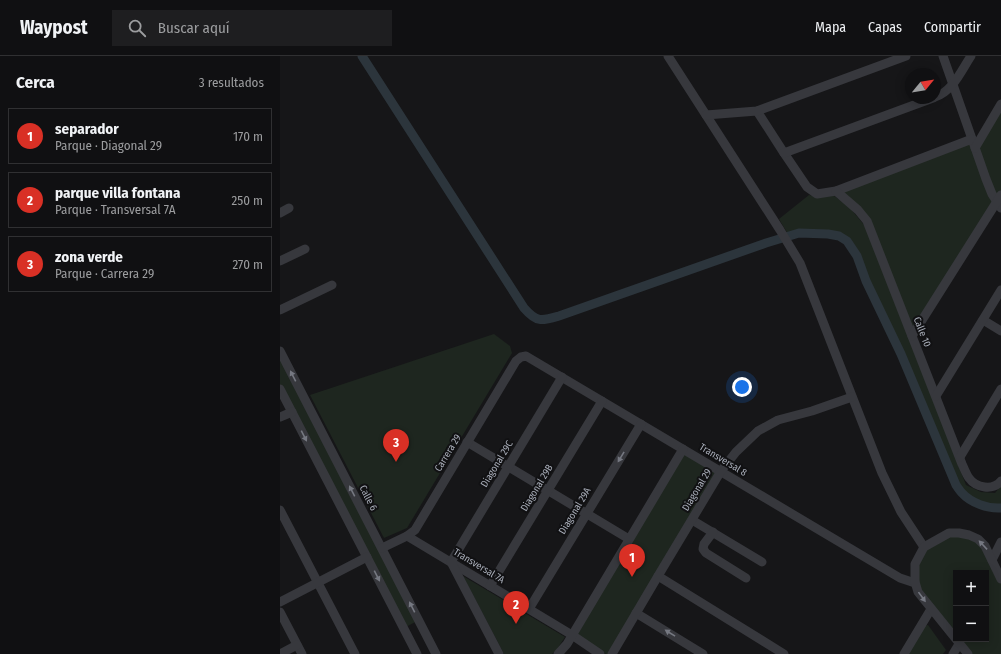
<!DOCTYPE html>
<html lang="es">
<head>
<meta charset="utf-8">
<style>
	:root { --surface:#101012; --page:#1e1e20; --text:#f1f3f6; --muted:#9c9d9f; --line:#303032; --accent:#d93025 }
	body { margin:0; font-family:"Fira Sans Condensed",sans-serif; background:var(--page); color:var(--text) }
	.controls { position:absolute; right:12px; bottom:12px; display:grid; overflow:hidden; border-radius:0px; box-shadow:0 2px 10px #0003 }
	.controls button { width:36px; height:36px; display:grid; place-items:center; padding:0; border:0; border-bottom:1px solid var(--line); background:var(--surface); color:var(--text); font:20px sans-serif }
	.compass { position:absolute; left:625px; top:12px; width:36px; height:36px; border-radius:50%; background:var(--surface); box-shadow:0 2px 10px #0003; rotate:60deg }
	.you { position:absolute; left:462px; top:331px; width:14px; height:14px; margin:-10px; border:3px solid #fff; border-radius:50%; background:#1a73e8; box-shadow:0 0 0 6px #1a73e833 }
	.badge { display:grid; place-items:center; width:26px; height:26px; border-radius:50%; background:var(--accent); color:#fff; font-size:13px; font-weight:700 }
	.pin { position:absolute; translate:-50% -33px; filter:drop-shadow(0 1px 2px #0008) }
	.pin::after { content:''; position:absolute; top:21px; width:14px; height:12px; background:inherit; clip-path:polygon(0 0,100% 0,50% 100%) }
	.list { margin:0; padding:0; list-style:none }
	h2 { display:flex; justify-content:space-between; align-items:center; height:52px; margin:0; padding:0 16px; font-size:17px }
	h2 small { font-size:13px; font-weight:400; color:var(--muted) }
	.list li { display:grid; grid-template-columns:26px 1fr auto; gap:12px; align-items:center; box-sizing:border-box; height:56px; margin:0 8px 8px; padding:0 8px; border:1px solid var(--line); border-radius:0px }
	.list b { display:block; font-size:15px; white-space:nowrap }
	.list p { margin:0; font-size:13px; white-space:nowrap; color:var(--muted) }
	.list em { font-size:13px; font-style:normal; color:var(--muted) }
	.icon { flex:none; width:22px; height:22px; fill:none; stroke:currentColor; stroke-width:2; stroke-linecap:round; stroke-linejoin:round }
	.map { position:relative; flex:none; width:721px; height:598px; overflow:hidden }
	header { display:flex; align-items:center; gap:24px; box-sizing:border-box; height:56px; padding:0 20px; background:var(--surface); border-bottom:1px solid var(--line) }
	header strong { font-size:19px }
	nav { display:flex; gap:22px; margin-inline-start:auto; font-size:14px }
	.search { width:280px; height:36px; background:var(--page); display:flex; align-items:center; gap:10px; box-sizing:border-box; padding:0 14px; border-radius:0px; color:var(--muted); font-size:15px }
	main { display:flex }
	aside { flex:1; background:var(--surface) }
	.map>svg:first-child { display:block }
</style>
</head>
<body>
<header>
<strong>Waypost</strong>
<div class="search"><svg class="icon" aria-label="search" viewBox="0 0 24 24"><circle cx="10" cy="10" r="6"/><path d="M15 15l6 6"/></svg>Buscar aquí</div>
<nav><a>Mapa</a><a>Capas</a><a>Compartir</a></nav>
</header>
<main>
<aside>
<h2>Cerca<small>3 resultados</small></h2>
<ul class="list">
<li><span class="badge">1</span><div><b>separador</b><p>Parque · Diagonal 29</p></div><em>170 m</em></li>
<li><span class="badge">2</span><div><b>parque villa fontana</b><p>Parque · Transversal 7A</p></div><em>250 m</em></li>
<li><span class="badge">3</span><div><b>zona verde</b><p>Parque · Carrera 29</p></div><em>270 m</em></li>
</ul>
</aside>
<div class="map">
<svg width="721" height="598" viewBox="0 0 721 598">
	<rect width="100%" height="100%" fill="#161618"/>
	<g fill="#1e261f" fill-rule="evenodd">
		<polygon points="721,48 721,139 632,280 587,165 556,135 692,83 695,91"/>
		<polygon points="529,139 539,141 553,139 570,152 585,170 686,429 701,436 715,437 721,430 721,452 708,451 699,448 683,438 676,429 623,298 587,225 577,200 573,193 567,185 559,179 550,176 520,175 508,178 499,163"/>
		<polygon points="214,278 230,290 232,297 127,472 104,482 30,339"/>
		<polygon points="0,295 139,564 124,572 0,339"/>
		<polygon points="403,393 441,415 330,598 326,598 294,579"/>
		<path d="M669,477L689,479L698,483L705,490L712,504L721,528V598H690L679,588L632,526L635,508L644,491ZM676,517H706V583H676Z"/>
		<polygon points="183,520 285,581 277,593 272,598 224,598"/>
		<polygon points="648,569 666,594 663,598 627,598 643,570"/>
	</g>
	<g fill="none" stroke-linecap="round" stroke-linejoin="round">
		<path stroke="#2c353c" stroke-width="9" d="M82,0L244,252C257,267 262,265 279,260L486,187L519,177L548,178L559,180L567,185L577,200L586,225L621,298L676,429C678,432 680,435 682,437C691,447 708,453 721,452"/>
		<g stroke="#37383d" stroke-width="9">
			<polyline points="388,0 500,174 520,207 602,417 621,456 644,491"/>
			<polyline points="663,0 706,123 712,138 721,152"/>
			<path d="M655,41C673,35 681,15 691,0"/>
			<polyline points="477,55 504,97 527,131 537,138 556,135 692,83"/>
			<polyline points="426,59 477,55 626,0"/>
			<polyline points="695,92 721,48"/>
			<polyline points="504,97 653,42"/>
			<path d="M556,135L578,154L587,165L682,408C684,412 686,418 689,422C696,432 713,435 721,425"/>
			<polyline points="0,157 9,152"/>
			<polyline points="0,205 25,193"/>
			<polyline points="0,254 52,229"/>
			<polyline points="703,264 721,275"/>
			<polyline points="632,280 721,139"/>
			<polyline points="0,295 156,598"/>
			<polyline points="0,333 137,598"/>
			<polyline points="656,340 721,234"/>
			<polyline points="0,361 12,356"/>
			<polyline points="187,386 349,483"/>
			<polyline points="680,401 721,333"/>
			<polyline points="0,454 75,598"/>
			<polyline points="412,464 482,506"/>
			<polyline points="433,476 424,488 423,493 426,497 466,522"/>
			<polyline points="127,480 292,579 320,598"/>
			<polyline points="102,492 127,480 135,474 236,305 241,301 246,300 620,522 632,526 635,526"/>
			<polyline points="712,504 721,486"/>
			<polyline points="378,520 504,598"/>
			<polyline points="210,530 322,345"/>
			<polyline points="0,546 87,501"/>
			<polyline points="249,553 361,368"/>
			<polyline points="0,556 22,598"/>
			<polyline points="356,557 423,598"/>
			<polyline points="0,598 17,589"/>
			<polyline points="219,598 171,506 282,321"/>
			<polyline points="278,598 287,588 403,393"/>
			<polyline points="332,598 378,520 441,415 456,396 478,375 498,364 532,355 572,341"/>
			<polyline points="624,598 651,553"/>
			<polyline points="673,598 679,588"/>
			<polyline points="688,598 638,536 635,526 635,508 644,491 669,477 679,477 689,479 698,483 705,490 721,523"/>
		</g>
	</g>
	<defs><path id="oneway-solid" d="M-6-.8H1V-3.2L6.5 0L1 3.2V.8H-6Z"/></defs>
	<g fill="#757881">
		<use href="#oneway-solid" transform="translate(13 320) rotate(-117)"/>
		<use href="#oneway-solid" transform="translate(24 380) rotate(63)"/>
		<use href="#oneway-solid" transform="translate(341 401) rotate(121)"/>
		<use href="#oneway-solid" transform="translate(72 435) rotate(-117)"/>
		<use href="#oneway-solid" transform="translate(703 489) rotate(-133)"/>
		<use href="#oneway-solid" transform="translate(97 520) rotate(63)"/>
		<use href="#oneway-solid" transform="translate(642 541) rotate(54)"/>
		<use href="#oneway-solid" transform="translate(132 551) rotate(-117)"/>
		<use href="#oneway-solid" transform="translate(390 577) rotate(-148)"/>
	</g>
	<g text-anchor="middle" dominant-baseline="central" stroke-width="4" stroke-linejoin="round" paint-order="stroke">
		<g font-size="10" fill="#a8adb8" stroke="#111113">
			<text transform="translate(642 276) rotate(69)">Calle 10</text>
			<text transform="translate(168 397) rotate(-59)">Carrera 29</text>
			<text transform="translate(443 404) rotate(31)">Transversal 8</text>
			<text transform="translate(217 408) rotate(-59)">Diagonal 29C</text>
			<text transform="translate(257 432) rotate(-59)">Diagonal 29B</text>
			<text transform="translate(417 434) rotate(-59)">Diagonal 29</text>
			<text transform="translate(88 442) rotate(63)">Calle 6</text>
			<text transform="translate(295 455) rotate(-59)">Diagonal 29A</text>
			<text transform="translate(199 510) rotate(31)">Transversal 7A</text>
		</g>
	</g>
</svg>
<div class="controls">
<button>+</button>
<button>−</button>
</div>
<svg class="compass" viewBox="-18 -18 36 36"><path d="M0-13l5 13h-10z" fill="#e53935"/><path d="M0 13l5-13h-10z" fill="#9c9d9f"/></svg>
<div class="you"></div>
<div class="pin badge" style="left:352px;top:521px">1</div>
<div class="pin badge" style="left:236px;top:568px">2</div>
<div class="pin badge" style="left:116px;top:406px">3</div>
</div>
</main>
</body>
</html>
